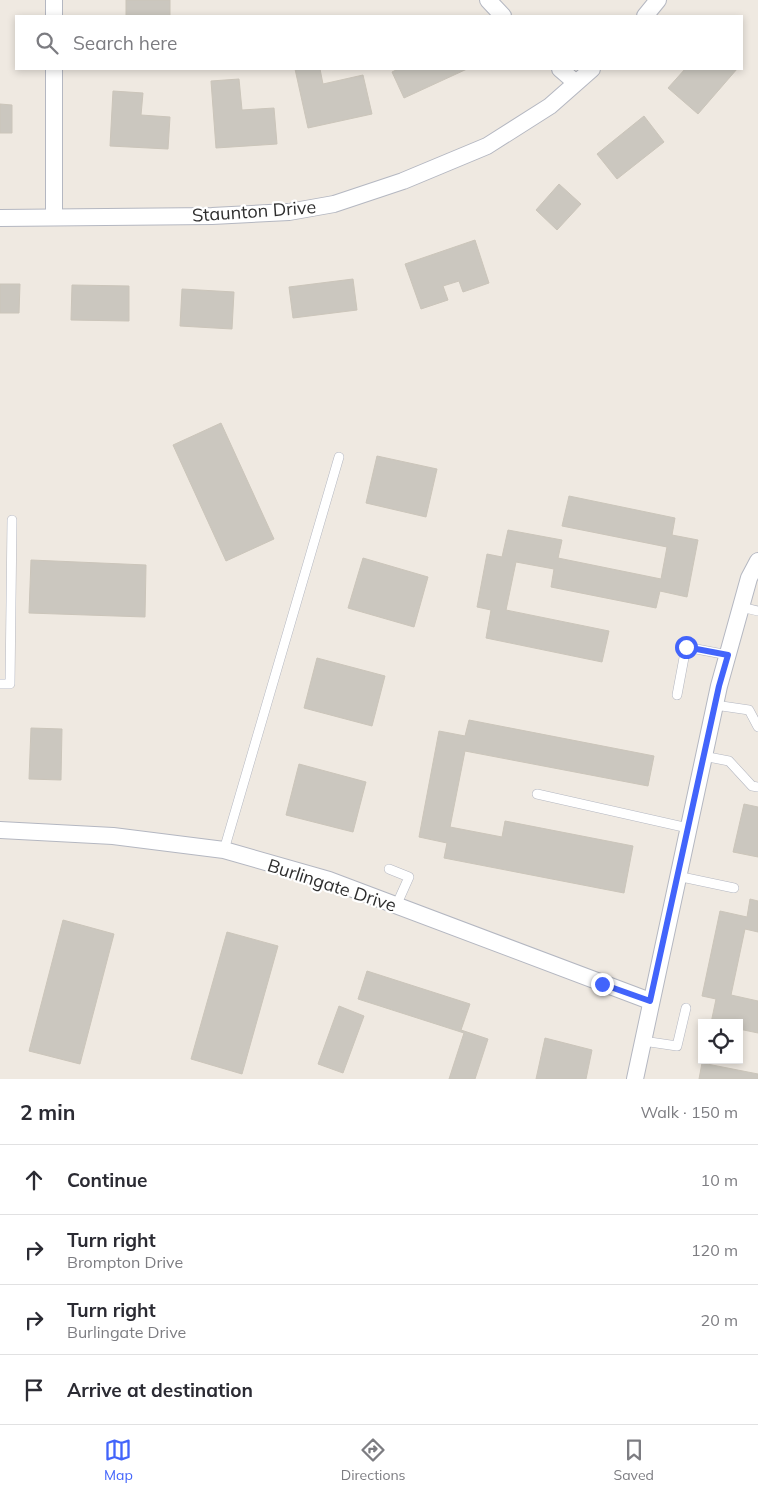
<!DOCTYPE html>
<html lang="en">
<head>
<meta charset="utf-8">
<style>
	:root { --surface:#fff; --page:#f2f2f3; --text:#2b2b33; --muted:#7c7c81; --line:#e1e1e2; --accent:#4264fb }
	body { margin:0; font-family:Mulish,sans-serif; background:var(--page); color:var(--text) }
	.controls { position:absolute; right:15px; bottom:15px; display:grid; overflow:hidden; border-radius:0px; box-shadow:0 2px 8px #0003 }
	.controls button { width:45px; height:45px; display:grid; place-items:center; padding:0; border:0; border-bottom:1px solid var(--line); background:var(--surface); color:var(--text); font:25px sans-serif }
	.stop { position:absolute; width:15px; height:15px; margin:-11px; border:4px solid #4264fb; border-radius:50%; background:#fff }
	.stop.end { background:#4264fb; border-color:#fff; box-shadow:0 1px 5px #0008 }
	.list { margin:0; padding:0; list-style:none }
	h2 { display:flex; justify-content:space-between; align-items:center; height:65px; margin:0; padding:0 20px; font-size:21px }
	h2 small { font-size:16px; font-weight:400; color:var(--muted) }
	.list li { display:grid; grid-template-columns:32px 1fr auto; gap:15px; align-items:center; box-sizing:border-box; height:70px; padding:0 20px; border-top:1px solid var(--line) }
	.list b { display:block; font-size:19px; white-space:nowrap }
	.list p { margin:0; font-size:16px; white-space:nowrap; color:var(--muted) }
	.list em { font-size:16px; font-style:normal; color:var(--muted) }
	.icon { flex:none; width:28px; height:28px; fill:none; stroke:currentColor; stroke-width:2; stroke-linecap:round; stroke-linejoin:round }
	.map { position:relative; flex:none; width:758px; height:1079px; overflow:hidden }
	.search { position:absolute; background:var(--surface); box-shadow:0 2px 8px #0003; left:15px; right:15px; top:15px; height:55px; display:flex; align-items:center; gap:12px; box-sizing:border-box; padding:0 18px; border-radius:0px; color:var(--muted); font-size:19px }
	.sheet { height:345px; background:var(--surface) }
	nav { display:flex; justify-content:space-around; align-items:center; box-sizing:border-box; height:70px; border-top:1px solid var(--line); background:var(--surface); font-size:14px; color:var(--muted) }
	nav a { display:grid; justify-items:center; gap:2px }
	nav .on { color:var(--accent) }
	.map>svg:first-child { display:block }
</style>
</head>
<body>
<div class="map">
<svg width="758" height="1079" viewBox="0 0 758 1079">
	<rect width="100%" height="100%" fill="#efe9e1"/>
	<g fill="#cbc7bf" stroke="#cbc5ba">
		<rect x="126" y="0" width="44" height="16"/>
		<polygon points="295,69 320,69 323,84 363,75 372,114 308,128"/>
		<polygon points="398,69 467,69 404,98 392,72"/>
		<polygon points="685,69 737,69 698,114 668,88"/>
		<polygon points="239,79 242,110 274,108 277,144 216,148 211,81"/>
		<polygon points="113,91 143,93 141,115 170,117 168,149 110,146"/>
		<polygon points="0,104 12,105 12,133 0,133"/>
		<polygon points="644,116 664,142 617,179 597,154"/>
		<polygon points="559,184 581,204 557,230 536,210"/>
		<polygon points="475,240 489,283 463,292 459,281 443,286 448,300 421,309 405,264"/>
		<polygon points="353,279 357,310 293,318 289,287"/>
		<polygon points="0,284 20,284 19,313 0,313"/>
		<polygon points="72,285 129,286 129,321 71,320"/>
		<polygon points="182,289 234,292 232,329 180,326"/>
		<polygon points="221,423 274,539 226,561 173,445"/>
		<polygon points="377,456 437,469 426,517 366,503"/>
		<polygon points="569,496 675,518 672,535 698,540 687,597 660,591 656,608 551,587 554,569 516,562 506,610 609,631 602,662 486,638 491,610 477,607 487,554 502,557 508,530 562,540 558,558 661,579 667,547 562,526"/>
		<polygon points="363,558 428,577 414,627 348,608"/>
		<polygon points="31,560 146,565 145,617 29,613"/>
		<polygon points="317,658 385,676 372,726 304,708"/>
		<polygon points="469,720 654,756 648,786 465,751 450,827 502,837 505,821 633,846 624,893 444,858 447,843 419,837 439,731 465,736"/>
		<polygon points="31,728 62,729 61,780 29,779"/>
		<polygon points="299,764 366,782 353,832 286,815"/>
		<polygon points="744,804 758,807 758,857 733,852"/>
		<polygon points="750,899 758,901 758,932 745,929 731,995 758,1001 758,1033 739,1029 739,1023 711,1023 716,999 702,996 720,911 747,917"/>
		<polygon points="63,920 114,934 80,1064 29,1051"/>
		<polygon points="227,932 278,946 242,1074 191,1059"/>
		<polygon points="367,971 470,1004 461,1030 488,1039 475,1079 449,1079 464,1033 358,999"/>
		<polygon points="339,1006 364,1016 343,1073 318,1064"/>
		<polygon points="545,1038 592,1050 586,1079 536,1079"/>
		<polygon points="702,1063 758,1074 758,1079 699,1079"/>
	</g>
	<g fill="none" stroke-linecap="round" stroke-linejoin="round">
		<defs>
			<g id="service">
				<polyline points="741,607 758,611"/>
				<polyline points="0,684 10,684 12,520"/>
				<polyline points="677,695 686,647 728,655"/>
				<polyline points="715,705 749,710 758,727"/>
				<polyline points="703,756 729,761 752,786 758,787"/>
				<polyline points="537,794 688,828"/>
				<polyline points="224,850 339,457"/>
				<polyline points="389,869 409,877 396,906"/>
				<polyline points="677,876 734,888"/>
				<polyline points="643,1041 677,1046 686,1008"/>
			</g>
			<g id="minor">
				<polyline points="488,0 503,16"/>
				<polyline points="54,16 54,0"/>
				<polyline points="645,16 658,0"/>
				<polyline points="560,69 575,82"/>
				<polyline points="54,217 54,69"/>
				<polyline points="0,218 212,216 289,212 334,204 403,181 487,146 550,106 592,69"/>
				<polyline points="0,830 113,836 224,850 329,880 650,1001"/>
				<polyline points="635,1079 719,686 749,578 758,561"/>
			</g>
		</defs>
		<use href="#service" stroke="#b4b7c1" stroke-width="10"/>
		<use href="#minor" stroke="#b4b7c1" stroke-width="18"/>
		<use href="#service" stroke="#fff" stroke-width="9"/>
		<use href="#minor" stroke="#fff" stroke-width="16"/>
	</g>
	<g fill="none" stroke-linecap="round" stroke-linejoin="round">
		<polyline stroke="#4264fb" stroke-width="6" points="602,984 650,1001 719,686 728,655 686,647"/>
	</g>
	<g text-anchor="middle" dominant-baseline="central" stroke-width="4.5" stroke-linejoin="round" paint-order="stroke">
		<g font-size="18" fill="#2e2e2e" stroke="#fff">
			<text transform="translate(254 211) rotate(-4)">Staunton Drive</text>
			<text transform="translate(332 885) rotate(18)">Burlingate Drive</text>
		</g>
	</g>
</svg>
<div class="controls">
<button><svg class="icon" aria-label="locate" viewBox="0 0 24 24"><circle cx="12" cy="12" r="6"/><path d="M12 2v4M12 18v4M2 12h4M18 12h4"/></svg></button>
</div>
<div class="stop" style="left:686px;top:647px"></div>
<div class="stop end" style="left:602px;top:984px"></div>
<div class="search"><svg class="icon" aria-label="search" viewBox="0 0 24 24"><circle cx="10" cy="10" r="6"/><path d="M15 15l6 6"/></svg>Search here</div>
</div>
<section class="sheet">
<h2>2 min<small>Walk · 150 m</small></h2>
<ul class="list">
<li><svg class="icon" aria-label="ahead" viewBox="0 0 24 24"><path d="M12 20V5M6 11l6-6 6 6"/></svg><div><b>Continue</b></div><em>10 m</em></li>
<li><svg class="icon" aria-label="right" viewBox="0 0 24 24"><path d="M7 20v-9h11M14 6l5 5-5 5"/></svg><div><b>Turn right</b><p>Brompton Drive</p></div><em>120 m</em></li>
<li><svg class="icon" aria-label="right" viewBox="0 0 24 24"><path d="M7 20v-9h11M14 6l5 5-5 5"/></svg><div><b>Turn right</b><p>Burlingate Drive</p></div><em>20 m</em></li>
<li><svg class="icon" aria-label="arrive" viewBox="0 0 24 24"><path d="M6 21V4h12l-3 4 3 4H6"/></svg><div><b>Arrive at destination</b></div></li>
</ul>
</section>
<nav>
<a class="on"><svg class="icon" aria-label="map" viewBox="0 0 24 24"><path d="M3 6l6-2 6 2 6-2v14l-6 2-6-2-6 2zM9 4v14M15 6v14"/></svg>Map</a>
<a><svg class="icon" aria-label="directions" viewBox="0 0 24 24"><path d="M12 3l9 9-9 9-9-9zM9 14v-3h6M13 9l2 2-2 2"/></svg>Directions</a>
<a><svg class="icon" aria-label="saved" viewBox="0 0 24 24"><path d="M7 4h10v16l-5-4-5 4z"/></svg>Saved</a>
</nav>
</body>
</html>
